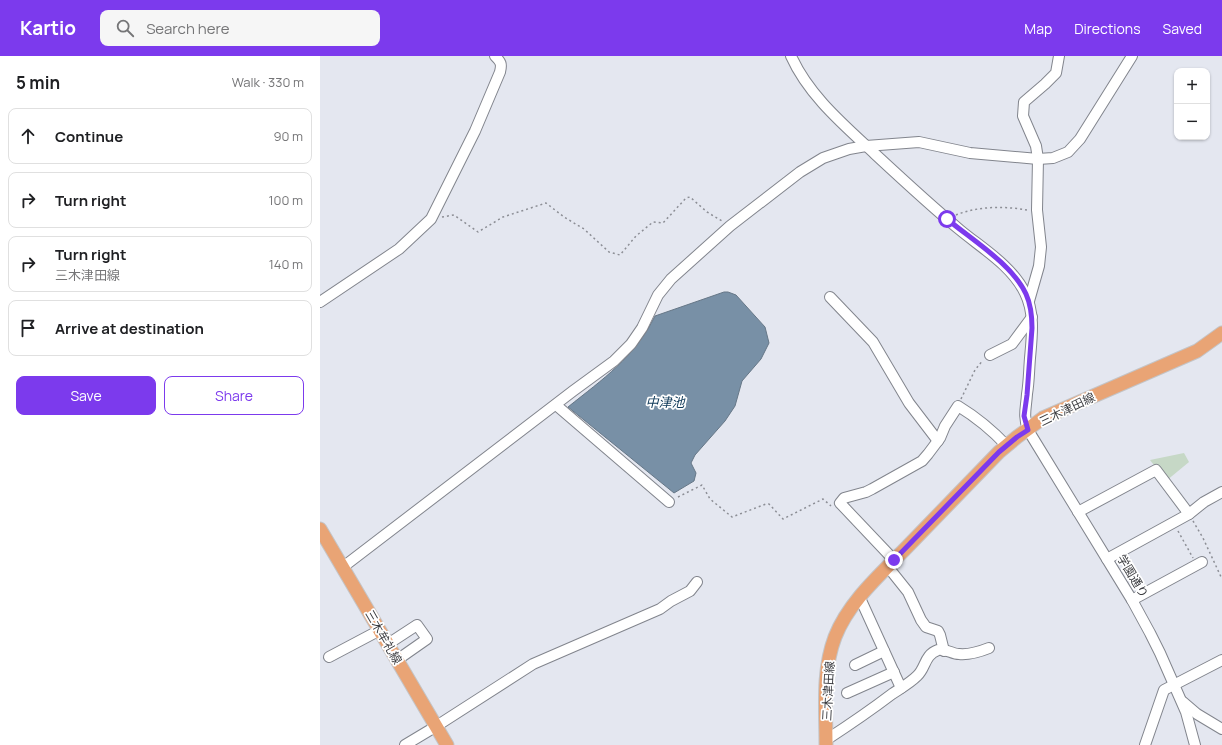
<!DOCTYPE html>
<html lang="en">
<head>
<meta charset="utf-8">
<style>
	:root { --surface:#fff; --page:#f6f6f6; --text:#202124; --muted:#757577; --line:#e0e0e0; --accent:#7c3aed }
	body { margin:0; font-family:Manrope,"Noto Sans JP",sans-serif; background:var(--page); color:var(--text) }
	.controls { position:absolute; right:12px; top:12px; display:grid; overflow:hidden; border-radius:8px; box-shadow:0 1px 3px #0004 }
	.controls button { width:36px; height:36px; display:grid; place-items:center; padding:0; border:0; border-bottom:1px solid var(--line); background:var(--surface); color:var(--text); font:20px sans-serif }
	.stop { position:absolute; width:12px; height:12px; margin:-9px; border:3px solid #7c3aed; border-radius:50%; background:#fff }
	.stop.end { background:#7c3aed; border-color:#fff; box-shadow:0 1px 4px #0008 }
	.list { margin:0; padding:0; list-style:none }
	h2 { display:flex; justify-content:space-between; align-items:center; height:52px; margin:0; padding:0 16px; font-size:17px }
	h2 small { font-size:13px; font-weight:400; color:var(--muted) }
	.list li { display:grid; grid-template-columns:26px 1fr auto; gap:12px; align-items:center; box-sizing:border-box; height:56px; margin:0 8px 8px; padding:0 8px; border:1px solid var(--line); border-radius:8px }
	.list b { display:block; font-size:15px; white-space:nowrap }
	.list p { margin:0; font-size:13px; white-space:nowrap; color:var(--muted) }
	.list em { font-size:13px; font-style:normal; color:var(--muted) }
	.actions { display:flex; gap:8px; padding:12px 16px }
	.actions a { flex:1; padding:9px 0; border:1px solid var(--accent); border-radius:8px; text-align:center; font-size:14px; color:var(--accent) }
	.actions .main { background:var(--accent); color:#fff }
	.icon { flex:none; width:22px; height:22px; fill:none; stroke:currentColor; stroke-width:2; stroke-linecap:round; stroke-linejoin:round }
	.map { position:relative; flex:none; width:902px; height:689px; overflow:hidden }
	header { display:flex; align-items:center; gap:24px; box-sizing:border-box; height:56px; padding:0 20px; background:var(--accent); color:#fff }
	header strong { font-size:19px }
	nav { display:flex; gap:22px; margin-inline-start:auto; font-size:14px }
	.search { width:280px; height:36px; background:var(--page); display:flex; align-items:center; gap:10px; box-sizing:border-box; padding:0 14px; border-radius:8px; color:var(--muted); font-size:15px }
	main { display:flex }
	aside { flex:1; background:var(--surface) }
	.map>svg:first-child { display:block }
</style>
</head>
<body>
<header>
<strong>Kartio</strong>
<div class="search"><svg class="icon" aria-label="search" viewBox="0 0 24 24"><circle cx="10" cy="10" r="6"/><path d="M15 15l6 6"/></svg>Search here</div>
<nav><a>Map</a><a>Directions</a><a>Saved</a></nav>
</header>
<main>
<aside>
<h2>5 min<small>Walk · 330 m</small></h2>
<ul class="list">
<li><svg class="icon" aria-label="ahead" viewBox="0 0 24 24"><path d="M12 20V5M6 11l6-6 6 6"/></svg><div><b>Continue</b></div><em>90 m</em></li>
<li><svg class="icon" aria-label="right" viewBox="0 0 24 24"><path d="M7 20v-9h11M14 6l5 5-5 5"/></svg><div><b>Turn right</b></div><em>100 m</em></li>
<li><svg class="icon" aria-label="right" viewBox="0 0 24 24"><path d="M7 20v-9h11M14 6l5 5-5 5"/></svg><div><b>Turn right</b><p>三木津田線</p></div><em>140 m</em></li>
<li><svg class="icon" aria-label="arrive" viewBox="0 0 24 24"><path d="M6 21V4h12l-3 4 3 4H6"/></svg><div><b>Arrive at destination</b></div></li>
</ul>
<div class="actions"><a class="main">Save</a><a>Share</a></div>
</aside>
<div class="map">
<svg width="902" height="689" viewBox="0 0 902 689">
	<rect width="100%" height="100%" fill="#e4e7f0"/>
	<polygon fill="#c6d8c6" points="864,397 869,406 846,425 830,404"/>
	<path fill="#7890a6" stroke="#667787" d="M404,236H408L416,239L445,271L449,287L441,303L422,325L415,350L405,365L375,399L371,407L376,417L374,425L354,437L248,351C283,323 315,301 335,260Z"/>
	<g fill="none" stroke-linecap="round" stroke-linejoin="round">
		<defs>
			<g id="minor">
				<path d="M471,0C489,40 524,69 555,98C583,124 611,150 640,174C663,193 692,210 705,237C715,257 712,280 710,302C709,314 709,326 707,338C706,353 703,359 708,374L812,544L830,577L840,597L866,656L875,689"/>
				<polyline points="510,241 553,286 589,347 618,385"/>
				<polyline points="709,245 719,210 721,191 717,154 718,103 716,90 703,60 704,46 725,28 736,17 739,0"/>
				<path d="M0,246L79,193L111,163L155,75L180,16C182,8 181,6 175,0"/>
				<polyline points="670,299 692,288 712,261"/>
				<polyline points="236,349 349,446"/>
				<polyline points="758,456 836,414 869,458"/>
				<polyline points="787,503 869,458 884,446 902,436"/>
				<path d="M574,504L520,447L524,442L546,436L552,433L602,405L608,398L620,382L625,370L638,350C656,361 672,374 687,390"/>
				<polyline points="23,511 253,335 294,305 311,288 322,272 338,239 351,223 410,170 480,116 503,102 529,93 546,90 599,86 650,97 718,103 733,102 748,96 760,83 812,0"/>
				<polyline points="568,511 588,536 601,564 606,571 618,575 620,579 624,595"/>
				<polyline points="540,542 581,632"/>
				<polyline points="812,544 882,506"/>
				<polyline points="68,588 97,569 107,583 77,604"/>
				<polyline points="9,601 60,574"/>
				<polyline points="535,609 564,595"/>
				<polyline points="527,637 574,616"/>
				<polyline points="863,646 877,658 902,673"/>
				<path d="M506,684C529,669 551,654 572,638C581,632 590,627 597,620C606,612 604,599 618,594C625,592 632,598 639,598C649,599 659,596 669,592"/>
				<polyline points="85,689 115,671 213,608 340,553 351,545 370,535 377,526"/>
				<polyline points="825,689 844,634 902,604"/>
			</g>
			<g id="major">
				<polyline points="0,473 127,689"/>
				<path d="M506,689C506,653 502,615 515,581C529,545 562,517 588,490C618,459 649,427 679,396L697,381L723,362L877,295L902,277"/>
			</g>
		</defs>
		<use href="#minor" stroke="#82858d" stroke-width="12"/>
		<use href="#major" stroke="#c4c4c6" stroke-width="15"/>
		<g stroke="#8c8e95" stroke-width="1.5" stroke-dasharray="2 3" stroke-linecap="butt">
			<path d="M636,159C658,150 684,150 707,154"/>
			<polyline points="122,161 134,159 158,176 183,161 226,147 244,161 264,173 289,196 300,199 316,180 333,166 343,167 366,142 370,141 387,156 402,165"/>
			<polyline points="641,343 655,314 663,304"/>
			<polyline points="358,441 382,429 390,443 412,461 446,448 449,448 463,463 503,443 511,450"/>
			<polyline points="873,465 883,482 902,523"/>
			<polyline points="858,475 873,502"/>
		</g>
		<use href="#minor" stroke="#fff" stroke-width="10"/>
		<use href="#major" stroke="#e9a475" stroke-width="13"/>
	</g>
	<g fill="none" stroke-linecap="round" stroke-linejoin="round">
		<path stroke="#7c3aed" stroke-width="5" d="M574,504L679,396L697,381L708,374L704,360L707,339L712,272C712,260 711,249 706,238C692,208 652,184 627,163"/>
	</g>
	<g text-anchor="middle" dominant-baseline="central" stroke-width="3.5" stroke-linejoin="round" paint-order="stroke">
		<g font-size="12" fill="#3b3c40" stroke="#fff">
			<text transform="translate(747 353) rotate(-26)">三木津田線</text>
			<text transform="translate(813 520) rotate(59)">学園通り</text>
			<text transform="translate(64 581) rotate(60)">三木牟礼線</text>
			<text transform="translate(508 635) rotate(-87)">三木津田線</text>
		</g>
		<g font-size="13" font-style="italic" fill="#0b3656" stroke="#fff">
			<text x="345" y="346">中津池</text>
		</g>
	</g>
</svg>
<div class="controls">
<button>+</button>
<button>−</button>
</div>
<div class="stop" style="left:627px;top:163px"></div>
<div class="stop end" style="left:574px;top:504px"></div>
</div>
</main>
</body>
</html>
